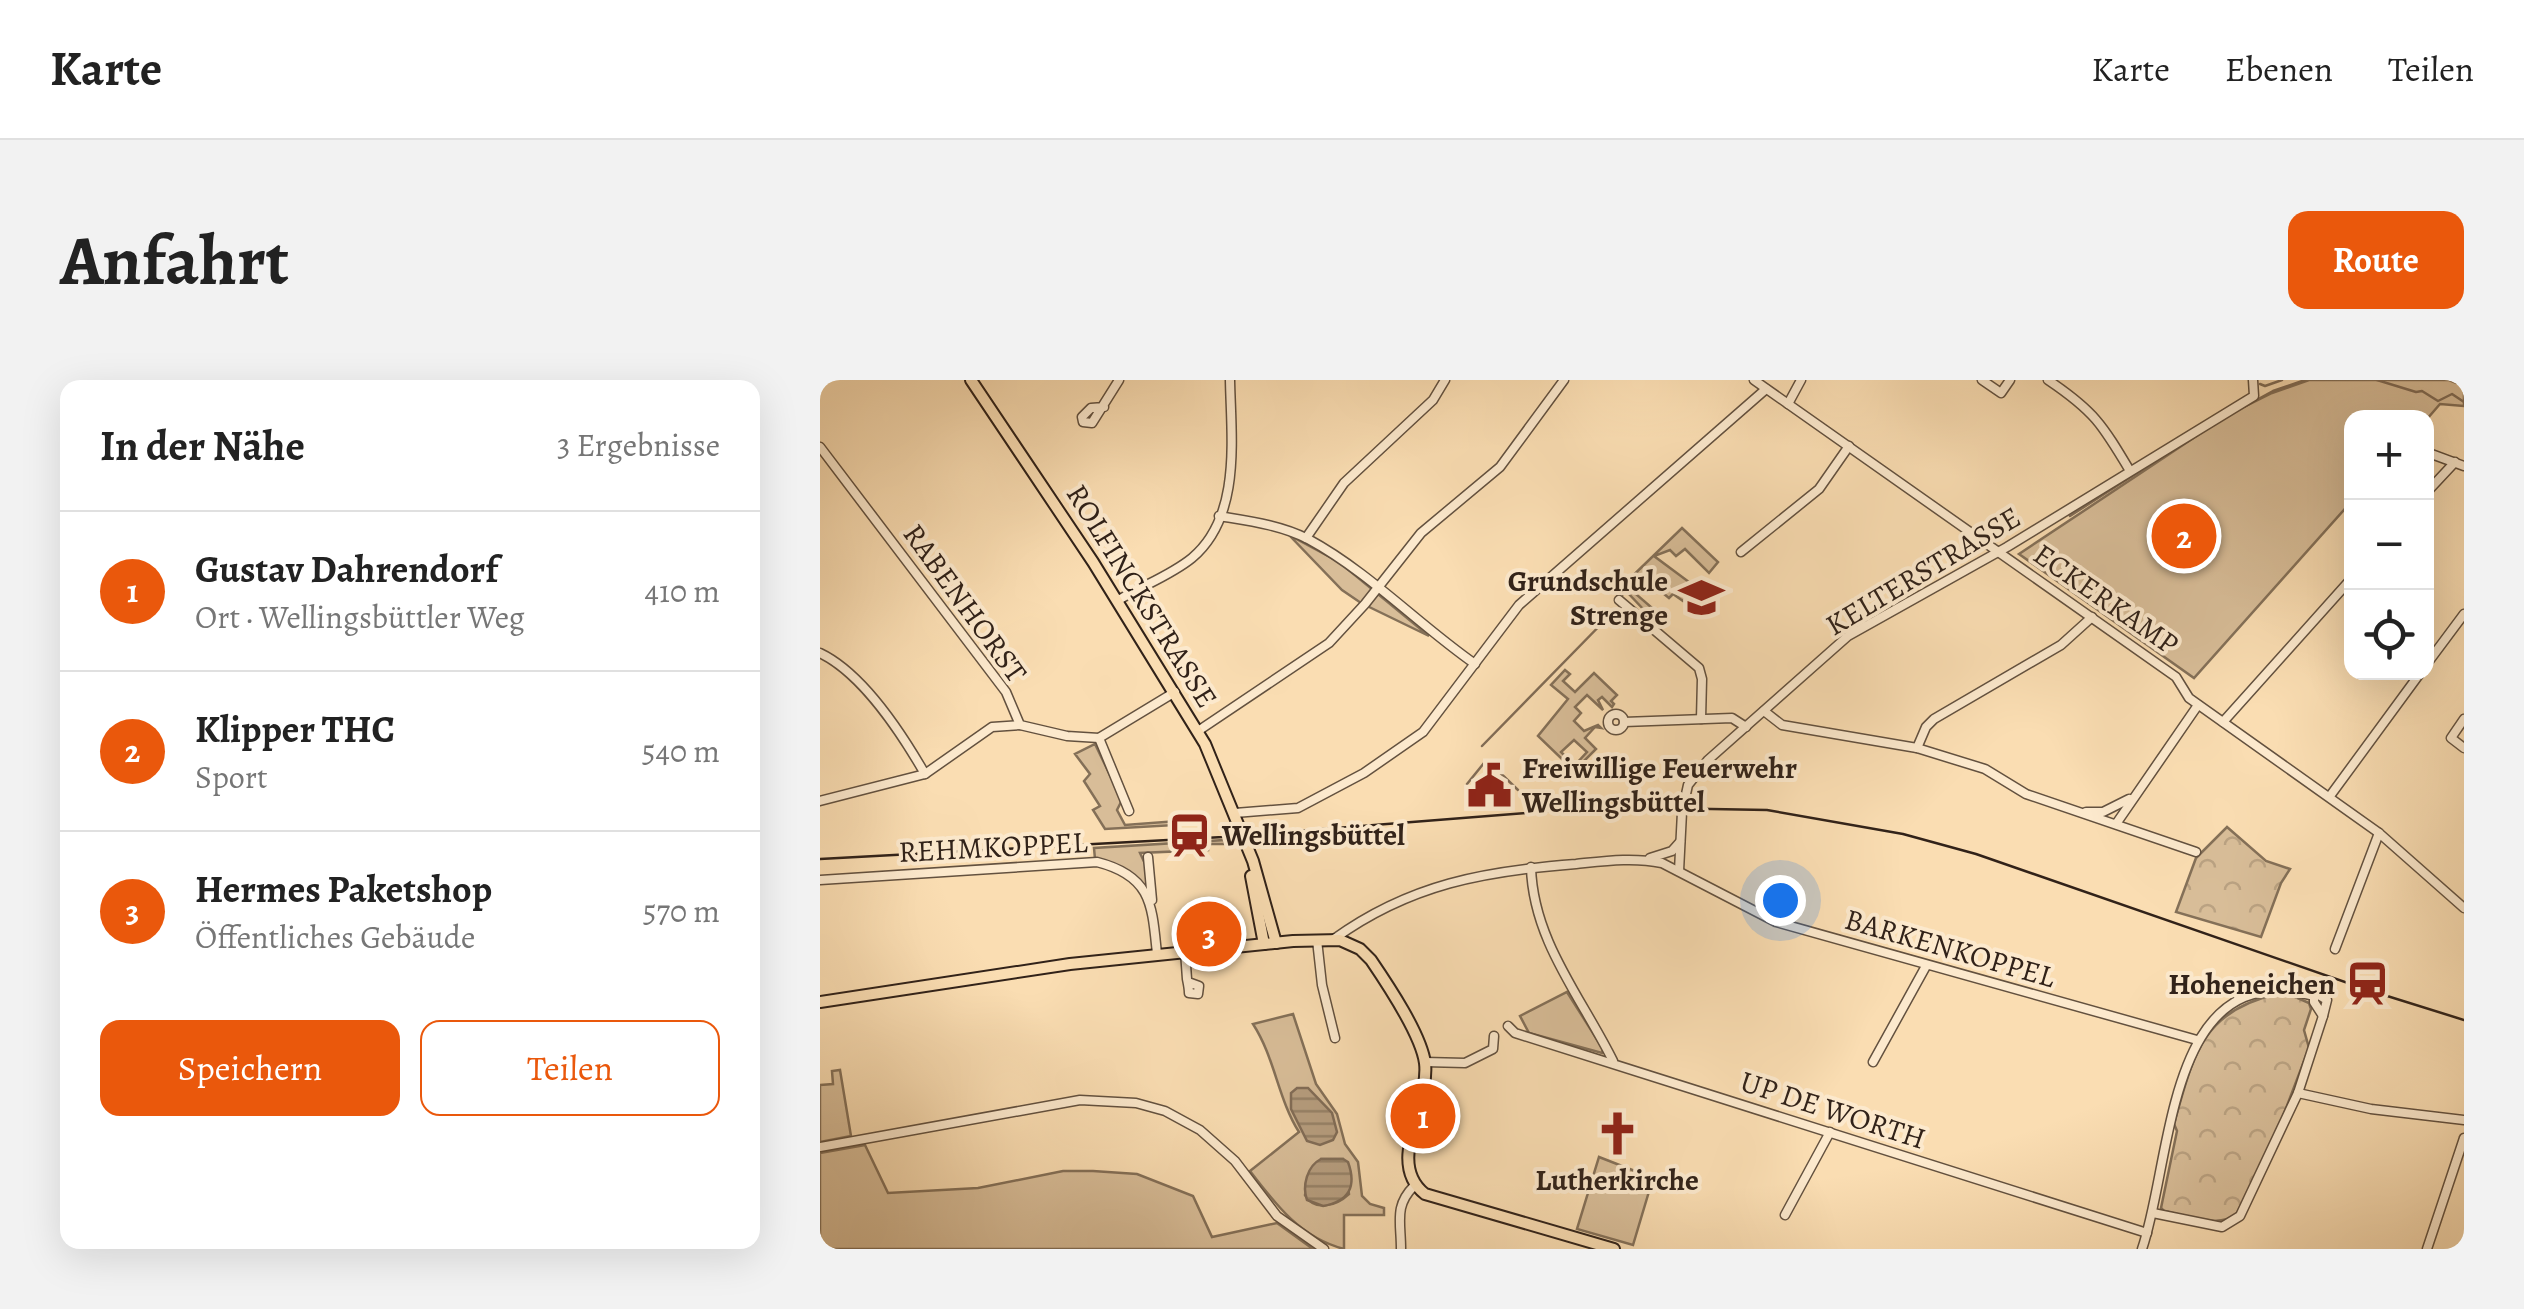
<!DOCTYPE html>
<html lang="de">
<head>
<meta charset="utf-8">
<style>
	:root { --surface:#fff; --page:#f2f2f2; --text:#222; --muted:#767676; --line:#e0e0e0; --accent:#ea580c }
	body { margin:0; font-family:Alegreya,serif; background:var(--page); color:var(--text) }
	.controls { position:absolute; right:30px; top:30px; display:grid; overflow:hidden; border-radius:20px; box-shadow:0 10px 40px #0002 }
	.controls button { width:90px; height:90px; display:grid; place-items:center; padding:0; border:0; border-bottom:2px solid var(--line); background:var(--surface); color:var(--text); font:50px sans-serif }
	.you { position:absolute; left:960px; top:520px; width:35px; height:35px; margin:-25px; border:8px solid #fff; border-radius:50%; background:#1a73e8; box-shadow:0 0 0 15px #1a73e833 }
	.badge { display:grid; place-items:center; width:65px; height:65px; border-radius:50%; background:var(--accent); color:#fff; font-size:32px; font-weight:700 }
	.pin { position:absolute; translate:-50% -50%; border:5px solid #fff; box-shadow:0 2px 10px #0006 }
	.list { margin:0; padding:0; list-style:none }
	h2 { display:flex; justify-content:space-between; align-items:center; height:130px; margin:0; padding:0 40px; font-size:42px }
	h2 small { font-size:32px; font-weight:400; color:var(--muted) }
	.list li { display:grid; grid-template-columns:65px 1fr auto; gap:30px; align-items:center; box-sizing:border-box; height:160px; padding:0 40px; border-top:2px solid var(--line) }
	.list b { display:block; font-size:38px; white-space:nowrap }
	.list p { margin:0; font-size:32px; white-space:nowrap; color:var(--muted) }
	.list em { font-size:32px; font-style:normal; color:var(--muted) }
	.actions { display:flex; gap:20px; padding:30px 40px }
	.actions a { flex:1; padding:22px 0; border:2px solid var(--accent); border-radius:20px; text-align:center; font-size:35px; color:var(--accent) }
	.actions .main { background:var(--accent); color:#fff }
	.icon { flex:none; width:55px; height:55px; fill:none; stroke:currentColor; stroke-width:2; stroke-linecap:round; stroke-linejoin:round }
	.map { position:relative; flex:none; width:1644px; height:869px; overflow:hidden; border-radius:20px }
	header { display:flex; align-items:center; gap:60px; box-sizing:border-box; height:140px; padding:0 50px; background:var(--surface); border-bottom:2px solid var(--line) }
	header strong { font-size:48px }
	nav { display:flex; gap:55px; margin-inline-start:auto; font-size:35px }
	.intro { display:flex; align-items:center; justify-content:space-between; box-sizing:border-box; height:240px; padding:0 60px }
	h1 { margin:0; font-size:70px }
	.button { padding:25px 45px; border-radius:20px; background:var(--accent); color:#fff; font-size:35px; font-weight:700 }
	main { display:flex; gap:60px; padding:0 60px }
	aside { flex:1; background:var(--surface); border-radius:20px; box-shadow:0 10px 40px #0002 }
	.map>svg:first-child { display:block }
</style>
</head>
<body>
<header>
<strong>Karte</strong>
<nav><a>Karte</a><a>Ebenen</a><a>Teilen</a></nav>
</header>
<div class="intro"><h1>Anfahrt</h1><a class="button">Route</a></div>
<main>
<aside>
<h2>In der Nähe<small>3 Ergebnisse</small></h2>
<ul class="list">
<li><span class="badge">1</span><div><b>Gustav Dahrendorf</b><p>Ort · Wellingsbüttler Weg</p></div><em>410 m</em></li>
<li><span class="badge">2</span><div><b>Klipper THC</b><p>Sport</p></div><em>540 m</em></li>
<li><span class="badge">3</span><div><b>Hermes Paketshop</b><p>Öffentliches Gebäude</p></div><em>570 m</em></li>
</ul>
<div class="actions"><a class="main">Speichern</a><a>Teilen</a></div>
</aside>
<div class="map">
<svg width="1644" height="869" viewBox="0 0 1644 869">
	<defs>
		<pattern id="forest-crowns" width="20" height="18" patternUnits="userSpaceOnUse" patternTransform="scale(2.5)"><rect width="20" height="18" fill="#d8bd98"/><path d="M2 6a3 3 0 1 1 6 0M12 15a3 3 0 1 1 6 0" fill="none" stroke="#baa282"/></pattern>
		<pattern id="water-rules" width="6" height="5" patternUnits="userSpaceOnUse" patternTransform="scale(2.5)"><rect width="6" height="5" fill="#b69d7e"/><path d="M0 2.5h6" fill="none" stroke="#958066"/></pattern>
	</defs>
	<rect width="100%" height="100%" fill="#faddb2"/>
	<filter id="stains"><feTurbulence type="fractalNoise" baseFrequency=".002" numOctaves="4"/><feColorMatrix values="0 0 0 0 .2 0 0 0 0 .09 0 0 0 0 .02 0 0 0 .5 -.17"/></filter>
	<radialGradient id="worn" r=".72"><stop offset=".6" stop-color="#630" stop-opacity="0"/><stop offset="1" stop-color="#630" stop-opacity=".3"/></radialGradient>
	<g fill="#d8bd98" stroke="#847058" stroke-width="2.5" fill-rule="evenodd">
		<polygon points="1489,0 1629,0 1644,6 1644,26 1620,24 1607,39 1532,38 1531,122 1374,298 1199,174 1408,35 1452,13"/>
		<polygon points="862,148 898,182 889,193 865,169 856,176 850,170 834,176 873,205 863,221 853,214 849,218 822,196 810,209 831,227 826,232 806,211 801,216 796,212"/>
		<polygon points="469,155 519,182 609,256 541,223 522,210"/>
		<polygon points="745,290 750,294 743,301 755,312 774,293 797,315 791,321 794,324 792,327 782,317 778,320 783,330 767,315 755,327 761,333 754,341 764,351 778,345 781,348 775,347 765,358 776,369 754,391 746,383 748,380 755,385 767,372 754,360 741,372 747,378 744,381 718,356 748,319 731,305"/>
		<polygon points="275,364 302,420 297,430 305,445 371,440 374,444 285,449 273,430 280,426 264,401 270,394 255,374"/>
		<polygon points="406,460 404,464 388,464 388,470 320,473 327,488 328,514 303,488 275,479 274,468"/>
		<polygon points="747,612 783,669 782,673 709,653 700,636"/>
		<path d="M473,634L496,704L517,734L525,764L538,782L542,816L550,824L564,828V835H524V869C481,858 456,825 430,791L479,752C458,719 455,678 433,644ZM501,779H523L529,814C516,826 495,832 485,815Z"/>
		<polygon points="20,690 31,756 0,762 0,705 13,704 12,691"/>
		<polygon points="45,765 68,813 158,808 243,791 273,791 317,794 373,816 392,857 457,843 493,869 0,869 0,773"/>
		<polygon points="779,777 833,798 813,865 757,849"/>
	</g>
	<g fill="url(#forest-crowns)" stroke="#847058" stroke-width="2.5">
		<polygon points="1407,447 1446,481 1470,489 1461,503 1441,557 1356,532 1376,478"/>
		<path d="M1457,614L1473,616L1489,623L1491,629L1484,650L1489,668L1449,773L1417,833C1400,850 1366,835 1344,831L1341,828L1357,751L1354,744C1373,677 1381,631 1457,614Z"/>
	</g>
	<g fill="url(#water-rules)" stroke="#816c56" stroke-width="2.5">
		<polygon points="477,708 488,708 512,733 517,752 513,760 500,765 487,761 471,729 471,713"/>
		<path d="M501,779H523L528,782C537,807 529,821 503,826L487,820C482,806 487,786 501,779Z"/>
	</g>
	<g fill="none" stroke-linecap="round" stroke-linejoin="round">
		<g stroke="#816c56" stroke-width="2.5">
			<polyline points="1557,0 1596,12 1602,11 1618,21 1632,14 1644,22"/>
			<polyline points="1440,4 1445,6 1462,0"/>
			<polyline points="1420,29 1453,11 1485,0"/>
			<polyline points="1250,136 1362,64"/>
			<polyline points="662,366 795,230"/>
			<polyline points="669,382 698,410"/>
			<polyline points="647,404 664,383"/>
		</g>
		<defs>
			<g id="minor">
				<polyline points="934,0 1356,297 1369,318 1559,453 1644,528"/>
				<polyline points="1162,0 1181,13 1190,0"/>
				<path d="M1228,0C1274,31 1282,44 1310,91"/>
				<polyline points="968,24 981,0"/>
				<polyline points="284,27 271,28 262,37 263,42 272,43 299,0"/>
				<polyline points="0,67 186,312 200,345 247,356 279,358 355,312"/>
				<polyline points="1606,72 1644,86"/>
				<polyline points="1606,113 1635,82"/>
				<path d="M399,136C429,141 461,145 488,159C549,192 599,245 655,284"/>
				<polyline points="486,158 524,103 613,20 625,0"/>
				<polyline points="921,172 999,109 1029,66"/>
				<polyline points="799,220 879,288 882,299 881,339"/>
				<path d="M297,221C321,206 350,196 372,178C422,136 411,57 410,0"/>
				<path d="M0,273C42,293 82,354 105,394"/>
				<polyline points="1606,285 1644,234"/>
				<polyline points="944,331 962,345 1097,368 1165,389 1206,414 1376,472"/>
				<circle cx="796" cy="342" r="8"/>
				<polyline points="1644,339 1631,358 1644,368"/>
				<polyline points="804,342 912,338 926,347"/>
				<polyline points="1403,342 1532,198"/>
				<polyline points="378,351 509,263 545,224 601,153 680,87 744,0"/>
				<polyline points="279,358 309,431"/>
				<polyline points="1097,368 1106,347 1114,339 1241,265 1272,237"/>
				<polyline points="1510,416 1601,292"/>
				<polyline points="0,421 105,394 172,347 200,345"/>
				<polyline points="1266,432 1283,432 1309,419"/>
				<polyline points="415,433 478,428 544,393 603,352 699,225 946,9"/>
				<polyline points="1296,444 1378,325"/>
				<polyline points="328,477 332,520"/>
				<polyline points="830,478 852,471 860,462"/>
				<path d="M711,487C713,561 762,618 793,681"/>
				<polyline points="859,491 862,432 868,405 888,380 1028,256 1187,167 1434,16 1433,0"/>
				<path d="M0,500L277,482C332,496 332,525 337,574"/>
				<path d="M514,559C590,504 665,491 756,484C785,481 813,477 842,483L956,542L1377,660"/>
				<polyline points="497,560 502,605 515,658"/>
				<polyline points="1515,569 1559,453"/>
				<path d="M365,571L367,599C368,604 369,608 369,613L378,614L379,606L368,602"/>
				<polygon points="1499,615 1507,620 1503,636 1494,622 1494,616"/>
				<polyline points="688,646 695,653 1327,853"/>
				<polyline points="605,682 645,683 673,669 674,656"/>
				<polyline points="1053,682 1106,586"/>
				<polyline points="1478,713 1551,729 1644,740"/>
				<polyline points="0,767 260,720 316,723 345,731 380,750 415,781 457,836 504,869"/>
				<polyline points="1333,833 1402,847 1420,836 1478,713 1503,636"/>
				<polyline points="965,835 1010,752"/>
				<path d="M581,869C581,842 574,826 594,806"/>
				<path d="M1322,869C1353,780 1346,575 1494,616"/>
				<polyline points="1607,869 1644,758"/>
			</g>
			<g id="major">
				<polyline points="151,0 273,182 385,364 433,481 456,563"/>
				<polyline points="431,496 444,564"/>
				<path d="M0,622L250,584L473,561L520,560L540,569L551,580C568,605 601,654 605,683C610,724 565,783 605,814L794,869"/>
			</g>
		</defs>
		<use href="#minor" stroke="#63513f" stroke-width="11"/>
		<use href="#major" stroke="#312219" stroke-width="14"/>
		<use href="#minor" stroke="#fce9cd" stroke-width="8"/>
		<use href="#major" stroke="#faddb2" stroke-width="10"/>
		<polyline stroke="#312219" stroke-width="2.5" points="0,479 403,457 780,427 947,430 1083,454 1156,474 1548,610 1644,640"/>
	</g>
	<defs>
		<symbol id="school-bare" viewBox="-9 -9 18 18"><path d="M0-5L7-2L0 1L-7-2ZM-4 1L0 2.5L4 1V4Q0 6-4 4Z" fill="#8f2418" stroke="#fce9cd" stroke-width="2.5" paint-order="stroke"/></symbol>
		<symbol id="civic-bare" viewBox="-9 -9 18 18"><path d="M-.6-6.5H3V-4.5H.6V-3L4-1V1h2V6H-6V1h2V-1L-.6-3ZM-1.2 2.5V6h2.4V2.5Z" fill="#8f2418" stroke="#fce9cd" stroke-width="2.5" paint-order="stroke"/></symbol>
		<symbol id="station-bare" viewBox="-9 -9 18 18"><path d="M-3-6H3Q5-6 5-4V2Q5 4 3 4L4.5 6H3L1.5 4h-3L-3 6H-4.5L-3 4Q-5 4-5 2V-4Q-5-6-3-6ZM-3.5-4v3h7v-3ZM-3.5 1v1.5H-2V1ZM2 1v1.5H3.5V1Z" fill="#8f2418" stroke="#fce9cd" stroke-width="2.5" paint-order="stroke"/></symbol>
		<symbol id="church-bare" viewBox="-9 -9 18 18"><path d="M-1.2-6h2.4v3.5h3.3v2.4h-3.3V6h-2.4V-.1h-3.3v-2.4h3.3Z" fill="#8f2418" stroke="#fce9cd" stroke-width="2.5" paint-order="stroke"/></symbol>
	</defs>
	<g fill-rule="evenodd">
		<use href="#school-bare" x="850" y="186" width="63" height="63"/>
		<use href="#civic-bare" x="638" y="374" width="63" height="63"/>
		<use href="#station-bare" x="338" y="424" width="63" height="63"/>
		<use href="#station-bare" x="1516" y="572" width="63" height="63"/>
		<use href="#church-bare" x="766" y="722" width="63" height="63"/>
	</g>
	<g text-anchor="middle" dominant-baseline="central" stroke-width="8" stroke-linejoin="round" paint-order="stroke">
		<g font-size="30" fill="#312219" stroke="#fce9cd">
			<text transform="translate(1103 191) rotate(-31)">KELTERSTRASSE</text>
			<text transform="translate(322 216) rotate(58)">ROLFINCKSTRASSE</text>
			<text transform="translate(1286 219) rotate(35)">ECKERKAMP</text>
			<text transform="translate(145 223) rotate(54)">RABENHORST</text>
			<text transform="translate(173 467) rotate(-3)">REHMKOPPEL</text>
			<text transform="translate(1130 568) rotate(16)">BARKENKOPPEL</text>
			<text transform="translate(1013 730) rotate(18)">UP DE WORTH</text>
		</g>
		<g font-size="30" font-weight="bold" fill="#312219" stroke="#fce9cd" text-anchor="end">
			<text x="848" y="201">Grundschule<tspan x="848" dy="34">Strenge</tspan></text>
			<text x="702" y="388" text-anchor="start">Freiwillige Feuerwehr<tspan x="702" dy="34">Wellingsbüttel</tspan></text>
			<text x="402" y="455" text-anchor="start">Wellingsbüttel</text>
			<text x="1515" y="604">Hoheneichen</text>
			<text x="797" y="800" text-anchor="middle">Lutherkirche</text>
		</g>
	</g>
	<rect width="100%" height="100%" filter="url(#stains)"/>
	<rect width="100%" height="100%" fill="url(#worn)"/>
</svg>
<div class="controls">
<button>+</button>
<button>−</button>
<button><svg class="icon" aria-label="locate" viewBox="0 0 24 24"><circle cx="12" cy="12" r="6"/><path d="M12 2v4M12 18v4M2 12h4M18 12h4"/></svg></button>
</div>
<div class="you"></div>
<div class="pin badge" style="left:603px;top:736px">1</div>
<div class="pin badge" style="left:1364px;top:156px">2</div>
<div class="pin badge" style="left:389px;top:554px">3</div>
</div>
</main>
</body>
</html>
